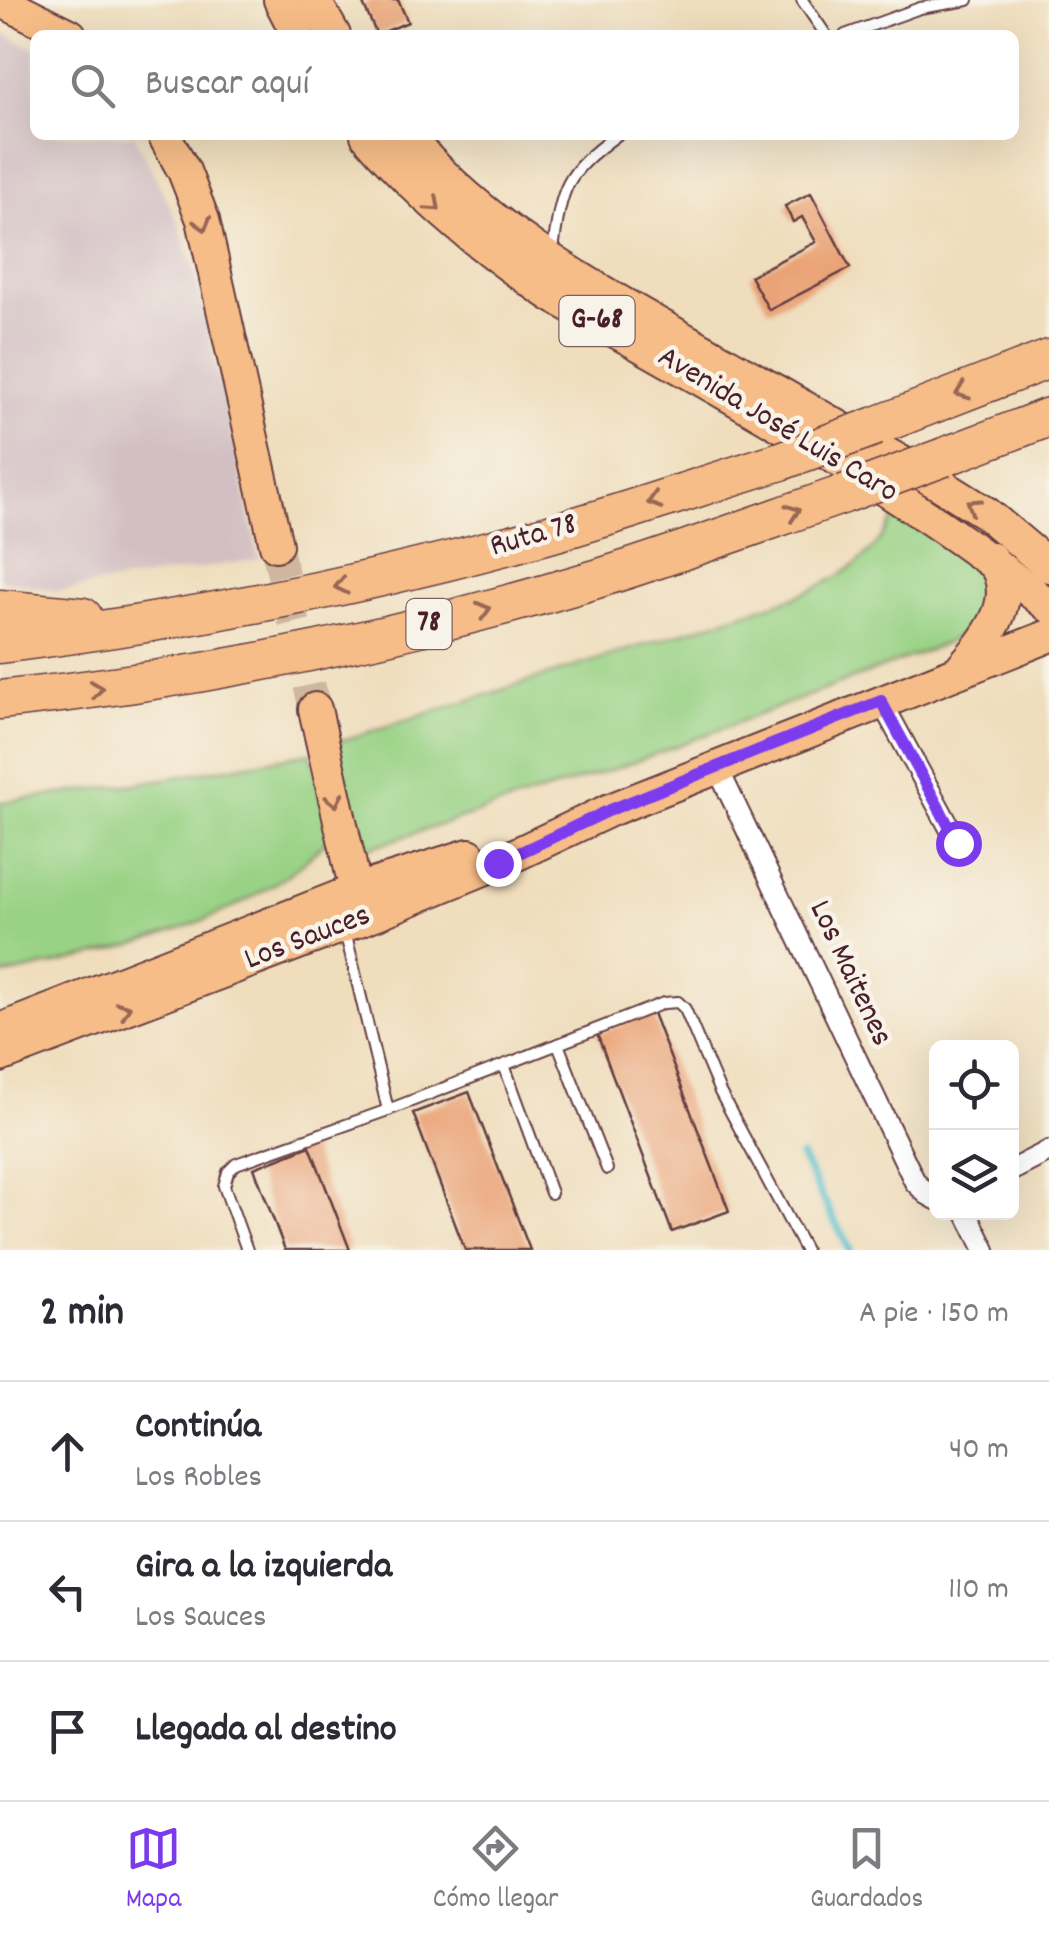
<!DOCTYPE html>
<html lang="es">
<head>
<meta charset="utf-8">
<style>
	:root { --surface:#fff; --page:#f2f2f3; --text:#2b2b33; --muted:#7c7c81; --line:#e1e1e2; --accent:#7c3aed }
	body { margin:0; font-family:Dekko,sans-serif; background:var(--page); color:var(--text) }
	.controls { position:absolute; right:30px; bottom:30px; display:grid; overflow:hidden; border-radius:15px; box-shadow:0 10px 40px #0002 }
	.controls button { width:90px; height:90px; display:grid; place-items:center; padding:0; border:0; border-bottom:2px solid var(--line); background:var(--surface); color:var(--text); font:50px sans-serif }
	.stop { position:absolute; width:30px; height:30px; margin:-22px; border:8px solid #7c3aed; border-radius:50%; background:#fff }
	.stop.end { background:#7c3aed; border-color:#fff; box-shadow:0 2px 10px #0008 }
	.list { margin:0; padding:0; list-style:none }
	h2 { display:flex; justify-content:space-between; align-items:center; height:130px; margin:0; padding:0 40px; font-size:42px }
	h2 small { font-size:32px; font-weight:400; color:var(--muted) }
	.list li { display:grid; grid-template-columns:65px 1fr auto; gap:30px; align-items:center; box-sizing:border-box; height:140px; padding:0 40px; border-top:2px solid var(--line) }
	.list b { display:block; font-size:38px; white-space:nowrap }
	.list p { margin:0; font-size:32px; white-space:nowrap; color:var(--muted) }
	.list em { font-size:32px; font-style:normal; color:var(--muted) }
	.icon { flex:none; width:55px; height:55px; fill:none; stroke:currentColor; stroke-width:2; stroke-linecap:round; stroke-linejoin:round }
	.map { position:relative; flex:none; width:1049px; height:1250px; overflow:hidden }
	.search { position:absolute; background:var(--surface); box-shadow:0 10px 40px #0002; left:30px; right:30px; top:30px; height:110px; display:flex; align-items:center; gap:25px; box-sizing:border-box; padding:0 35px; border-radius:15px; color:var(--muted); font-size:38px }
	.sheet { height:550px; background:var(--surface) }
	nav { display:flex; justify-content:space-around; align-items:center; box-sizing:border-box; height:140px; border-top:2px solid var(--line); background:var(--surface); font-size:28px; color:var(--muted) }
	nav a { display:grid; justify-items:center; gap:5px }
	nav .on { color:var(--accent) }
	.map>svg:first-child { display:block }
</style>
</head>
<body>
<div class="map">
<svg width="1049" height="1250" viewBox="0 0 1049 1250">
	<rect width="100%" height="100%" fill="#f7f3e8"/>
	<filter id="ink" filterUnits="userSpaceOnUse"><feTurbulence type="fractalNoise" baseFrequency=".01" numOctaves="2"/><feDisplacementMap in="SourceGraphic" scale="20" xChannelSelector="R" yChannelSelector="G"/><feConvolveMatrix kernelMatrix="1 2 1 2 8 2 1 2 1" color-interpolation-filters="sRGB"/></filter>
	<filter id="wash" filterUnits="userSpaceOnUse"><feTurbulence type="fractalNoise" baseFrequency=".0048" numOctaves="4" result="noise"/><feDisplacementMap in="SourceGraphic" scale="40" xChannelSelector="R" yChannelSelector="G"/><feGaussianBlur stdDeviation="2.25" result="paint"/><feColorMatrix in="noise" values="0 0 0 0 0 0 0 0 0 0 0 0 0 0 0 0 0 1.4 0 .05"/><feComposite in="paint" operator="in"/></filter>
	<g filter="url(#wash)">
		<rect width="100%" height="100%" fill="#efddbb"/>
		<polygon fill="#d2bec3" points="0,31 35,49 35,135 134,135 178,222 196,278 259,559 59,591 0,579"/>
		<g fill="#99d285" stroke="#727858" stroke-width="2.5">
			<path d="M897,512L982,573C987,607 975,626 947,643L629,764L363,850L334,743L795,597C845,575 871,562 897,512Z"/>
			<path d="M311,753L331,835C258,922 106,954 0,976V802L135,784Z"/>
		</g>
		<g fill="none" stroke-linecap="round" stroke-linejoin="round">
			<polyline stroke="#54c0ce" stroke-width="8" points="801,1157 850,1250"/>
		</g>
		<g id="blocks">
			<g fill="#eaa376">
				<polygon points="373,0 398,0 408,22 377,35 363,4"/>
				<polygon points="811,193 850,268 769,310 750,276 816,242 802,217 793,222 785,206"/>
				<polygon points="653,1013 729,1211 672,1232 597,1034"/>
				<polygon points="469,1092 530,1250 465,1250 413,1113"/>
				<polygon points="310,1146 350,1250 285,1250 254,1168"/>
			</g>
		</g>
	</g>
	<g filter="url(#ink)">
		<use href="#blocks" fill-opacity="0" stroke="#633c41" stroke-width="2.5"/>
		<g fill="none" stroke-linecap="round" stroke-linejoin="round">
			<polyline stroke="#ceb79e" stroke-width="32" stroke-dasharray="32 16" stroke-linecap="butt" points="276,545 315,709"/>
			<defs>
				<g id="lane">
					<polyline points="802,0 826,35"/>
					<polyline points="845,35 920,8 968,0"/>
					<path d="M552,256C562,189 561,176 617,135"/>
					<polyline points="345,931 388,1110"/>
					<polyline points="558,1044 607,1169"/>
					<polyline points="504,1065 551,1193"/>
					<polyline points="247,1250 224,1186 228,1172 236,1164 388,1110 664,1003 678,1002 685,1009 720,1092 805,1250"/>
				</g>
				<g id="street">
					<polyline points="881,701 958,843"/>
					<polyline points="717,767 915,1182 927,1194 936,1199"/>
					<polyline points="1012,1170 1049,1151"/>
					<polyline points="966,1212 985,1250"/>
				</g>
				<g id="primary">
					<polyline points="0,0 70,35"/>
					<polyline points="280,0 298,35"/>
					<polyline points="314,0 334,35"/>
					<polyline points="164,135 184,171 203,220 276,545"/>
					<path d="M367,135C420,197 481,248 550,294C720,391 896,483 1049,606"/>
					<path d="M406,135C484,228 589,285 693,344C775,391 856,437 938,483L986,513L1049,566"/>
					<path d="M963,666C989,637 1021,596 991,559"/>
					<polyline points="315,709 352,874 361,897 367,904"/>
					<polyline points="0,1030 357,890 469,855"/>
					<polyline points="0,1056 380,912 498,863 610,810 1049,636"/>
				</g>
				<g id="highway">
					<polyline points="876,426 1049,359"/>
					<polyline points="944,457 1049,417"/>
					<polyline points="0,609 83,617"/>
					<path d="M0,644C186,621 369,585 549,534C627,512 704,485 781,461"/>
					<path d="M0,700C201,679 400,638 593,580C678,554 761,523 844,494"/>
				</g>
			</defs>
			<use href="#lane" stroke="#633c41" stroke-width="14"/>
			<use href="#street" stroke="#633c41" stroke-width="24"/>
			<use href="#primary" stroke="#633c41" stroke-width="36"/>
			<use href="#highway" stroke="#633c41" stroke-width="41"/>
			<use href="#lane" stroke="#fff" stroke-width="10"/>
			<use href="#street" stroke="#fff" stroke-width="20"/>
			<use href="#primary" stroke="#f7bd88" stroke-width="32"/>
			<use href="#highway" stroke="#f7bd88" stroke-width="38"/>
			<defs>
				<g id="highway-bridge">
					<polyline points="781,461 876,426"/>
					<polyline points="844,494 944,457"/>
				</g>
			</defs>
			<use href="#highway-bridge" stroke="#633c41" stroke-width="41" stroke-linecap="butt"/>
			<use href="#highway-bridge" stroke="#f7bd88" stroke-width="38"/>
		</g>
		<defs><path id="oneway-chevron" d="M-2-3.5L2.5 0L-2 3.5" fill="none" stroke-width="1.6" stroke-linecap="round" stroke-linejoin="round" transform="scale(2.5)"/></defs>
		<g stroke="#986655">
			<use href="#oneway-chevron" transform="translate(434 205) rotate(42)"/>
			<use href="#oneway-chevron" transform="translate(203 224) rotate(74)"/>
			<use href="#oneway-chevron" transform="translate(962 392) rotate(159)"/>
			<use href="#oneway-chevron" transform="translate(654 501) rotate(162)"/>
			<use href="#oneway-chevron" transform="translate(973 505) rotate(-147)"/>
			<use href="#oneway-chevron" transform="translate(793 512) rotate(-19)"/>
			<use href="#oneway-chevron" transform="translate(341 586) rotate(168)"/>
			<use href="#oneway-chevron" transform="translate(484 610) rotate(-15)"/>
			<use href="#oneway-chevron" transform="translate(97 689) rotate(-8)"/>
			<use href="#oneway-chevron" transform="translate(335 800) rotate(77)"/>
			<use href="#oneway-chevron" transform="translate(124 1009) rotate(-21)"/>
		</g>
	</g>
	<g fill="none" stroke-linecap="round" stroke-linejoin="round" filter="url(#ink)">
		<polyline stroke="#7c3aed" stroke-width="12" points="498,863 610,810 881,701 958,843"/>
	</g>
	<g text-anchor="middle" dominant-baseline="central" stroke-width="9" stroke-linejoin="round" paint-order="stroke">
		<g fill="#f7f3e8" stroke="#7e5f64" stroke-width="2.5">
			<rect x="559.5" y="296" width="75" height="50" rx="8"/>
			<rect x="406.5" y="599" width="45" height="50" rx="8"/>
		</g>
		<g font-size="30" font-weight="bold" fill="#4a1f2b">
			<text x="597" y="321">G-68</text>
			<text x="429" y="624">78</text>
		</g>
		<g font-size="32" fill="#4a1f2b" stroke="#f7f3e8">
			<text transform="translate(777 426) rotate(31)">Avenida José Luis Caro</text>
			<text transform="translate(534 537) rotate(-16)">Ruta 78</text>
			<text transform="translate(308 939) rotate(-21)">Los Sauces</text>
			<text transform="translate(849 974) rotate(65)">Los Maitenes</text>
		</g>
	</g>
</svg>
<div class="controls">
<button><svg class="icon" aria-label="locate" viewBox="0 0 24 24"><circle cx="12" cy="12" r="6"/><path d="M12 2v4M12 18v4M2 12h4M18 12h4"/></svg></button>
<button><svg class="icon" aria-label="layers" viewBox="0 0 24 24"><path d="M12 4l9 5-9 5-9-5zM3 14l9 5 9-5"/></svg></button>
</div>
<div class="stop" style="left:958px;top:843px"></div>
<div class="stop end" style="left:498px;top:863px"></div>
<div class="search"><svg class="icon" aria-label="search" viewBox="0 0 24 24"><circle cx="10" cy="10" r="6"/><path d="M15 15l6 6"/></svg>Buscar aquí</div>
</div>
<section class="sheet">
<h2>2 min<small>A pie · 150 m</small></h2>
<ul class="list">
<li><svg class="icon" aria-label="ahead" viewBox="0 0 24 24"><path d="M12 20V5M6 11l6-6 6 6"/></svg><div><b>Continúa</b><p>Los Robles</p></div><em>40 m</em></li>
<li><svg class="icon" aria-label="left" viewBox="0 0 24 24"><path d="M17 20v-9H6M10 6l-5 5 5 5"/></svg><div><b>Gira a la izquierda</b><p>Los Sauces</p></div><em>110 m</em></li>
<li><svg class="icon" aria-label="arrive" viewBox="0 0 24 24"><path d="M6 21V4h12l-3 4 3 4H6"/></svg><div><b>Llegada al destino</b></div></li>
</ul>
</section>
<nav>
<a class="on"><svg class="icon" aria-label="map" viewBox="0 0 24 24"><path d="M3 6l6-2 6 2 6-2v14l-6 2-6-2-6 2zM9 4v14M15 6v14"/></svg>Mapa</a>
<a><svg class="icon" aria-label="directions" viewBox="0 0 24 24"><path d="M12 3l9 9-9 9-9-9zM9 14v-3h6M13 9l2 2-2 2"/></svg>Cómo llegar</a>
<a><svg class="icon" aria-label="saved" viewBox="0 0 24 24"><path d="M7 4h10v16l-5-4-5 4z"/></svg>Guardados</a>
</nav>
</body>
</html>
